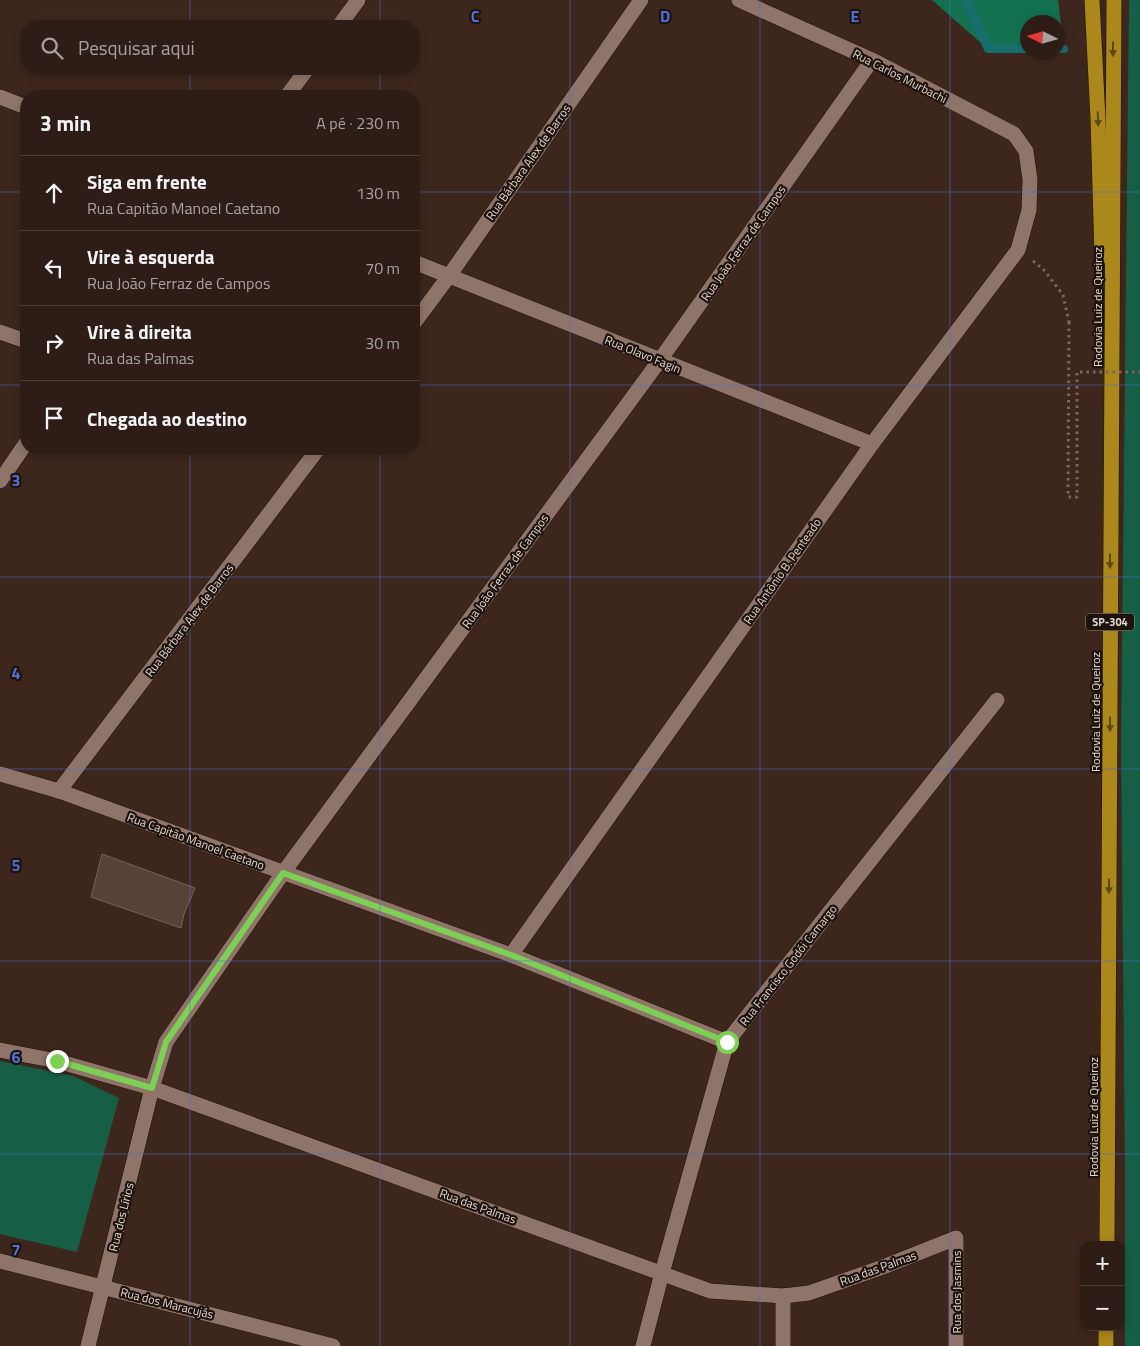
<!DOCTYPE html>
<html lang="pt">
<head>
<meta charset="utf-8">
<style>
	:root { --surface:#2e1d16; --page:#36261f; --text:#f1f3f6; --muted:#a7a2a1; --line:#493b35 }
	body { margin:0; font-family:"Titillium Web",sans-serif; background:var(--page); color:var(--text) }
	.controls { position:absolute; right:15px; bottom:15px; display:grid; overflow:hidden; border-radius:10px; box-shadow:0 2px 8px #0003 }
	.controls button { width:45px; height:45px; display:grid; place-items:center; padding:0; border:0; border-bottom:1px solid var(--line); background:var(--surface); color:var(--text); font:25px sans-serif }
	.compass { position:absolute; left:1020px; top:15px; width:45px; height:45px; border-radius:50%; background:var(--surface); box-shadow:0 2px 8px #0003; rotate:275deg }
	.stop { position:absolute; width:15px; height:15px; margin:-11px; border:4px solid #7cd154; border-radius:50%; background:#fff }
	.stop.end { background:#7cd154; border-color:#fff; box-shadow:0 1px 5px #0008 }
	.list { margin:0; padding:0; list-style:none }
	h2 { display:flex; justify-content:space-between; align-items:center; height:65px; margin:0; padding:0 20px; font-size:21px }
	h2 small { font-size:16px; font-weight:400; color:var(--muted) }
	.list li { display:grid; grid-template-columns:32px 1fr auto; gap:15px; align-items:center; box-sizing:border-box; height:75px; padding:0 20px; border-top:1px solid var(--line) }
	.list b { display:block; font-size:19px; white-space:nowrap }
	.list p { margin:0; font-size:16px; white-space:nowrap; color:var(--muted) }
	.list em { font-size:16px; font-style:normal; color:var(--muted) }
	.icon { flex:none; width:28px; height:28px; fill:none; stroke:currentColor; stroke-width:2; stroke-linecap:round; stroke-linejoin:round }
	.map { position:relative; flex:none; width:1140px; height:1346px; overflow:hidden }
	.search { position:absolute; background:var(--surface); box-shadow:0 2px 8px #0003; left:20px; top:20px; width:400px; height:55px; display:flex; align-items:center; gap:12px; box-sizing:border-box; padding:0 18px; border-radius:20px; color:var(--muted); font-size:19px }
	.panel { position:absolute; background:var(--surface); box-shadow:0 2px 8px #0003; left:20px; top:90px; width:400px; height:365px; border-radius:20px }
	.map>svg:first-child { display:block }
</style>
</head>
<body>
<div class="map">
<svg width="1140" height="1346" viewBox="0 0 1140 1346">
	<rect width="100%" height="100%" fill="#3d271d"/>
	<g fill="#165f46">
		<polygon points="1129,0 1140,0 1140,1346 1125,1346 1125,1176 1121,745"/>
		<polygon points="0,1061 73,1076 119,1098 77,1252 0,1234"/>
	</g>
	<polygon fill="#137152" points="932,0 1058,0 1064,49 1058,49 1058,22 1028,22 1027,49 988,49"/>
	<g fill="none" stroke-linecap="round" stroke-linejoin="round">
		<g stroke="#186e6f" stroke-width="8">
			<polyline points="966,0 988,49 1028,49"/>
			<polyline points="1058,49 1064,49"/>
		</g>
	</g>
	<polygon fill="#584136" stroke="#7b6257" points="102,854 195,888 184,914 181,928 91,897"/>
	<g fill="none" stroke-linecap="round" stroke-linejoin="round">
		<defs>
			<g id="minor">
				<polyline points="339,26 358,0"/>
				<polyline points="287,96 307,69"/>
				<polyline points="0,97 26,107"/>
				<polyline points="414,262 872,444"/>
				<polyline points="414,323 449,276 641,0"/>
				<polyline points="0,332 26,341"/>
				<polyline points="0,481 26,443"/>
				<polyline points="0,774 59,791 511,955 727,1042"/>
				<polyline points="59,791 318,449"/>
				<polyline points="511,955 872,444 1018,250 1029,210 1030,180 1026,151 1014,134 872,60 739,0"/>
				<polyline points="0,1050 57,1061 152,1088 710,1291 783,1296 809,1293 883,1267 956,1238 956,1346"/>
				<polyline points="0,1261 333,1346"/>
				<polyline points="88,1346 152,1088 166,1042 283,873 660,360 872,60"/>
				<polyline points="643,1346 662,1273 727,1042 997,700"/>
				<polyline points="783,1346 783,1296"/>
			</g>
			<g id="highway">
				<polyline points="1092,0 1098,119 1102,256"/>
				<polyline points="1107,1245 1114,0"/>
				<polyline points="1106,1346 1106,1327"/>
			</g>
		</defs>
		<use href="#minor" stroke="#230f07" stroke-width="16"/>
		<use href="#highway" stroke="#230f07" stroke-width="16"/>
		<polyline stroke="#7a675f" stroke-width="3" stroke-dasharray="2.5 4" stroke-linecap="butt" points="1033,261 1044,270 1063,295 1069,322"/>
		<use href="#minor" stroke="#8f7569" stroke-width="15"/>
		<use href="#highway" stroke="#aa881c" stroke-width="15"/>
		<polyline stroke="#7a675f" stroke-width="3" stroke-dasharray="2.5 4" stroke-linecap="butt" points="1069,322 1068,497 1077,497 1077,372 1140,372"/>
	</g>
	<defs><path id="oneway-solid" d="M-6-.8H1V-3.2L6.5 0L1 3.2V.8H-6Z" transform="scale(1.25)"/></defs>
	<g fill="#5c4814">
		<use href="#oneway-solid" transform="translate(1113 49) rotate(90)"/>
		<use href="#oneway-solid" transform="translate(1098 119) rotate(88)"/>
		<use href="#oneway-solid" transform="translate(1110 561) rotate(90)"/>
		<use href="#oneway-solid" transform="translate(1110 724) rotate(90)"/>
		<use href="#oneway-solid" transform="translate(1109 886) rotate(90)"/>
	</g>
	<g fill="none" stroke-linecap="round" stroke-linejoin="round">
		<polyline stroke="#7cd154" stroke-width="6" points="57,1061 152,1088 166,1042 283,873 511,955 727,1042"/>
	</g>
	<path fill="none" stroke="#4f70d6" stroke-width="1" stroke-opacity="0.55" d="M190,0V26M380,0V26M570,0V1346M760,0V1346M950,0V1346M190,69V96M380,69V96M0,192H26M414,192H1140M0,385H26M414,385H1140M190,449V1346M380,449V1346M0,577H1140M0,769H1140M0,961H1140M0,1154H1140"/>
	<g text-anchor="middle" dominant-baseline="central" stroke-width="4.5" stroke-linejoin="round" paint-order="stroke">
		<rect fill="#1d130e" stroke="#a89c95" stroke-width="1" x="1086" y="613.5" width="48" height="17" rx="4"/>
		<g font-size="11" font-weight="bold" fill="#e4d6cf">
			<text x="1110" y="622">SP-304</text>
		</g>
		<g font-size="12" fill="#e4d6cf" stroke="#1d130e">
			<text transform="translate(900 76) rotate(27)">Rua Carlos Murbachi</text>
			<text transform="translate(528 162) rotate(-55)">Rua Bárbara Alex de Barros</text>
			<text transform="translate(743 243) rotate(-55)">Rua João Ferraz de Campos</text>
			<text transform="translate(1097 307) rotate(-90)">Rodovia Luiz de Queiroz</text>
			<text transform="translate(643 354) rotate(22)">Rua Olavo Fagin</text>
			<text transform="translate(505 571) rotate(-54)">Rua João Ferraz de Campos</text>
			<text transform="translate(782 571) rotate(-55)">Rua Antônio B. Penteado</text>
			<text transform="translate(189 620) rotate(-53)">Rua Bárbara Alex de Barros</text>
			<text transform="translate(1095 712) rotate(-90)">Rodovia Luiz de Queiroz</text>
			<text transform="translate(196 841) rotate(20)">Rua Capitão Manoel Caetano</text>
			<text transform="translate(788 965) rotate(-52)">Rua Francisco Godói Camargo</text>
			<text transform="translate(1093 1117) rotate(-90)">Rodovia Luiz de Queiroz</text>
			<text transform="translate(478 1206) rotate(20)">Rua das Palmas</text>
			<text transform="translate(121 1217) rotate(-76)">Rua dos Lírios</text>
			<text transform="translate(878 1268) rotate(-20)">Rua das Palmas</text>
			<text transform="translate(956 1292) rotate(-90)">Rua dos Jasmins</text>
			<text transform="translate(167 1303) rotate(14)">Rua dos Maracujás</text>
		</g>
	</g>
	<g font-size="16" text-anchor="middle" font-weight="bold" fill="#4f70d6" stroke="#1d130e" stroke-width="4.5" stroke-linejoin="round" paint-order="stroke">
		<text x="475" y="22">C</text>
		<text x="665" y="22">D</text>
		<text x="855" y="22">E</text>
		<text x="16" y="486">3</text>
		<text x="16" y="679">4</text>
		<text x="16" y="871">5</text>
		<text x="16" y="1063">6</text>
		<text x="16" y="1256">7</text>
	</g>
</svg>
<div class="controls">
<button>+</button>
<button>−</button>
</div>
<svg class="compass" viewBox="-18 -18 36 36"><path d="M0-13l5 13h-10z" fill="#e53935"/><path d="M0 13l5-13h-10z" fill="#a7a2a1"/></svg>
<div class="stop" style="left:727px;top:1042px"></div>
<div class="stop end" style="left:57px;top:1061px"></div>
<div class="search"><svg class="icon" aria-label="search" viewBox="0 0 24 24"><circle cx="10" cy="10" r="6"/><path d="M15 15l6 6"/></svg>Pesquisar aqui</div>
<section class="panel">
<h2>3 min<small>A pé · 230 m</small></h2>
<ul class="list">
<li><svg class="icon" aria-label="ahead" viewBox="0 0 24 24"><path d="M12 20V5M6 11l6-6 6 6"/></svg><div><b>Siga em frente</b><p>Rua Capitão Manoel Caetano</p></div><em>130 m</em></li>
<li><svg class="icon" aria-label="left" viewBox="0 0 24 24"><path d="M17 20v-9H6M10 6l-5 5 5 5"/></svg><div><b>Vire à esquerda</b><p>Rua João Ferraz de Campos</p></div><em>70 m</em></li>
<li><svg class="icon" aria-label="right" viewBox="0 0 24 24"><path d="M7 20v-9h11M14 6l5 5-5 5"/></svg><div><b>Vire à direita</b><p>Rua das Palmas</p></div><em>30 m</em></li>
<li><svg class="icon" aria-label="arrive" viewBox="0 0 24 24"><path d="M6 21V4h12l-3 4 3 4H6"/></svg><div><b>Chegada ao destino</b></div></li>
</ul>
</section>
</div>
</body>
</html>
